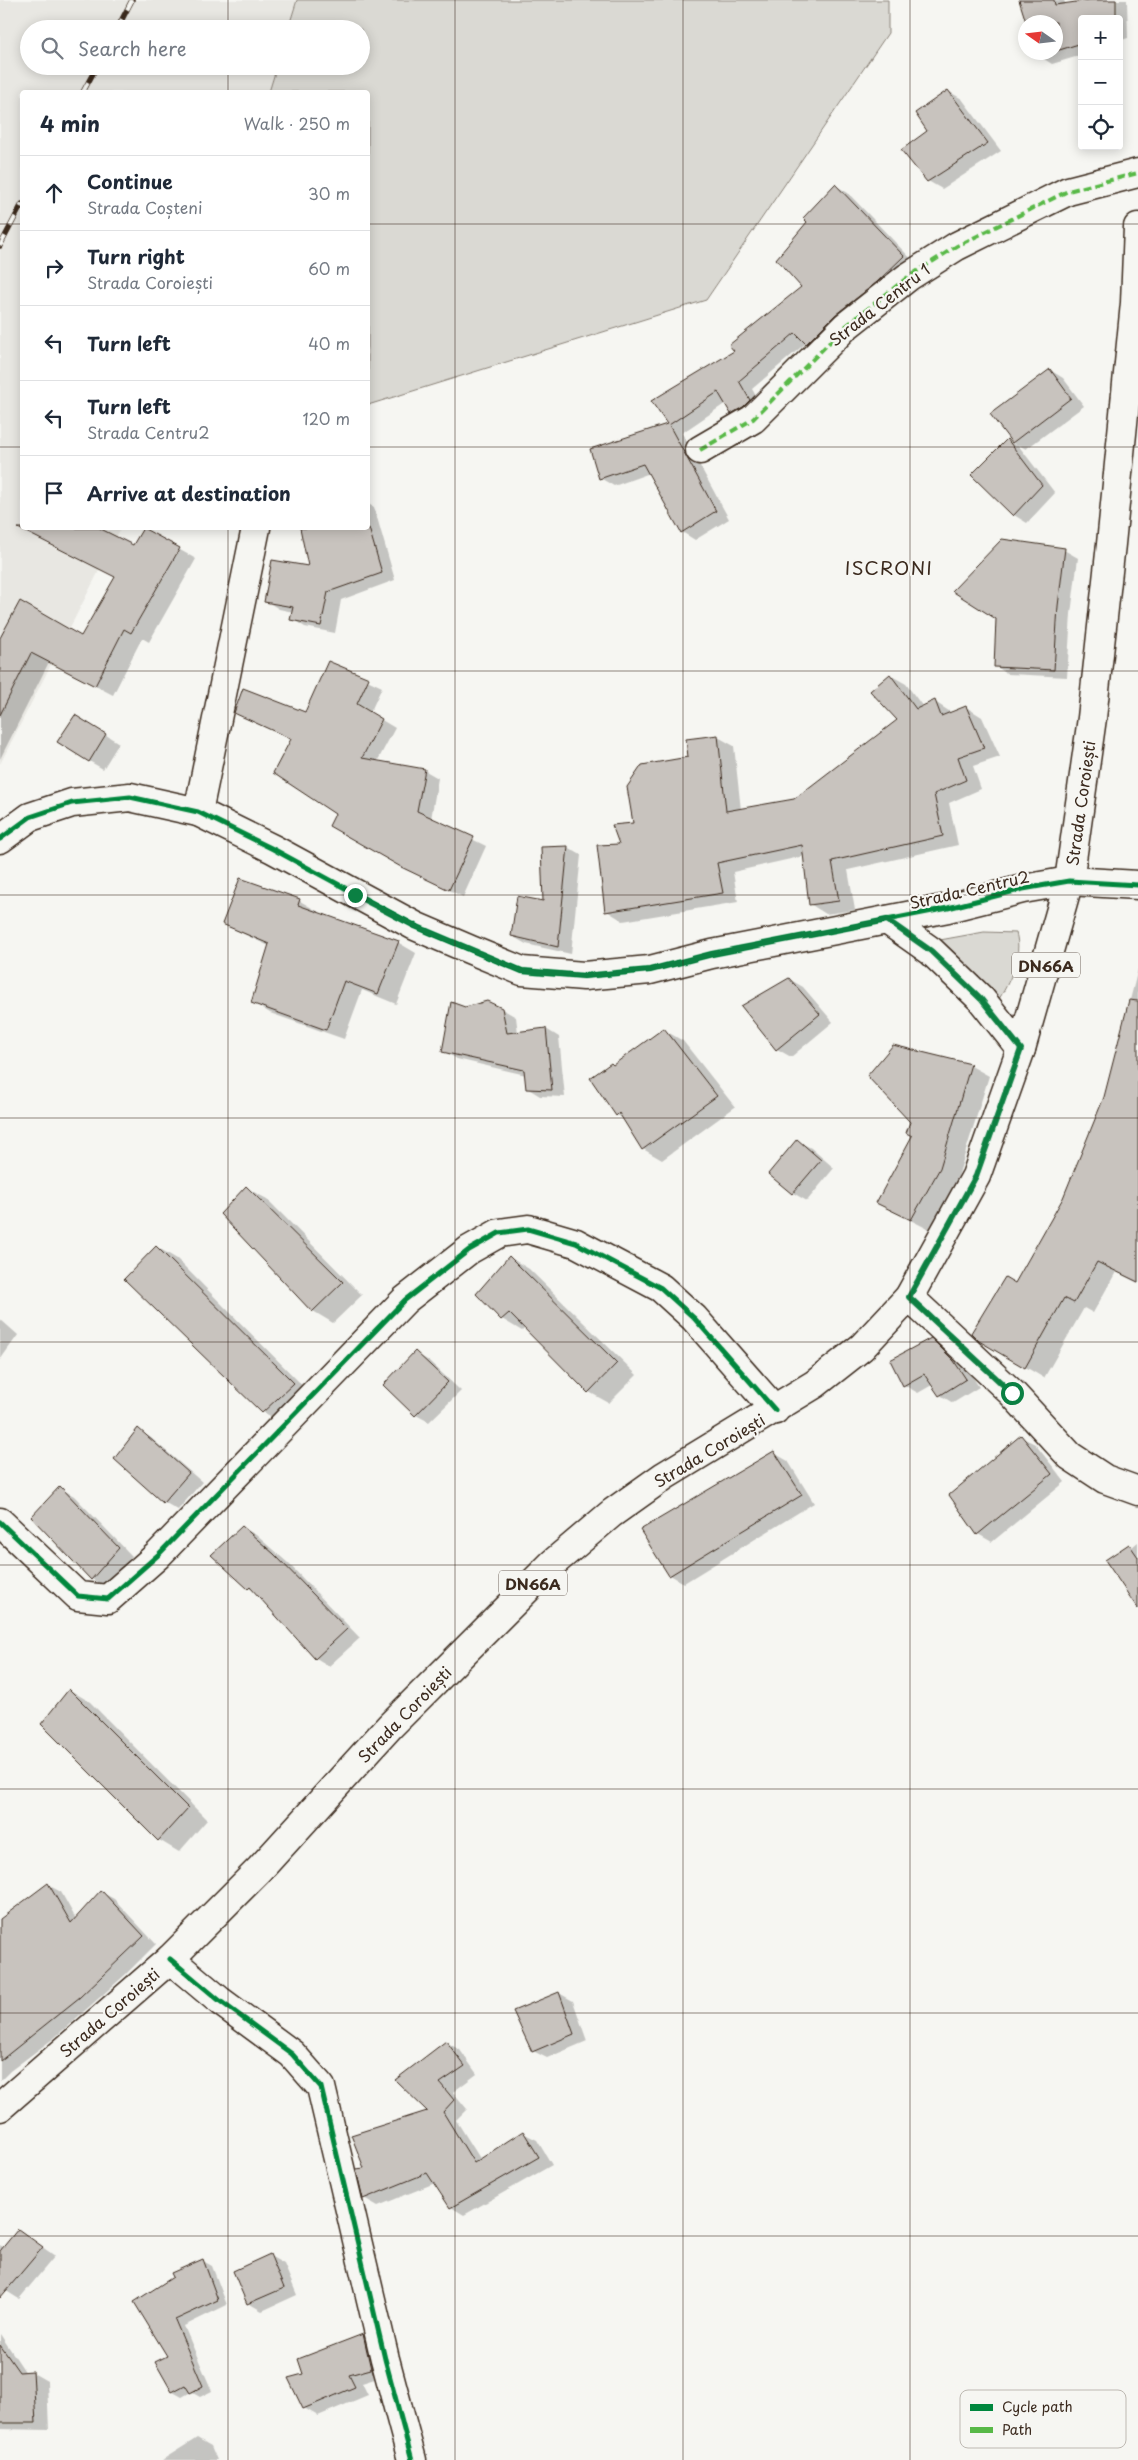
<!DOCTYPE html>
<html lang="en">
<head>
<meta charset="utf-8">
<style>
	:root { --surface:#fff; --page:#f2f2f3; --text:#1f2937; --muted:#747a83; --line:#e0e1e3 }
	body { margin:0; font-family:"Playpen Sans",sans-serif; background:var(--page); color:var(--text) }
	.controls { position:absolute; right:15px; top:15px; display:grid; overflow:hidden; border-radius:5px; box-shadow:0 2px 12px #0003 }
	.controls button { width:45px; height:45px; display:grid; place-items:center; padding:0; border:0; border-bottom:1px solid var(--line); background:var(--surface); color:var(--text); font:25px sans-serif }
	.compass { position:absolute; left:1018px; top:15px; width:45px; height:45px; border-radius:50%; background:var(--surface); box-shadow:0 2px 12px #0003; rotate:284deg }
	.stop { position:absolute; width:15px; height:15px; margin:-11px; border:4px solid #0b8043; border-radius:50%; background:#fff }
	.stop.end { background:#0b8043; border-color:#fff; box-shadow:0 1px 5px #0008 }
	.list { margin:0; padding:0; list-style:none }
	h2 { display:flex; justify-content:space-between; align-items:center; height:65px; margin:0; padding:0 20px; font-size:21px }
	h2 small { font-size:16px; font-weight:400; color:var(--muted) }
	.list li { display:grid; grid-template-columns:32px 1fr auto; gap:15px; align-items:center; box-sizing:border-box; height:75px; padding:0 20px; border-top:1px solid var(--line) }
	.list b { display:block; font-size:19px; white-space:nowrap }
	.list p { margin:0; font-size:16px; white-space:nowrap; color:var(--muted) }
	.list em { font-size:16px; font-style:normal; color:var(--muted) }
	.icon { flex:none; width:28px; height:28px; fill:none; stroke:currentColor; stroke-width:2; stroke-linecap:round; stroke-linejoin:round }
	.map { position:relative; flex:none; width:1138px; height:2460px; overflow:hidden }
	.search { position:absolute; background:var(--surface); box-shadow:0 2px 12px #0003; left:20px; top:20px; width:350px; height:55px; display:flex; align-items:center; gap:12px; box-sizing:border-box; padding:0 18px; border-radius:28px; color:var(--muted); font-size:19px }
	.panel { position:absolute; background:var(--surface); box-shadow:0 2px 12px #0003; left:20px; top:90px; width:350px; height:440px; border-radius:5px }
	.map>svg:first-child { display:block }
</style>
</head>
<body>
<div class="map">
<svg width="1138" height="2460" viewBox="0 0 1138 2460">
	<rect width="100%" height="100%" fill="#f6f6f2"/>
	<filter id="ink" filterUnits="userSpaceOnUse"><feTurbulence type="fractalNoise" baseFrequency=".02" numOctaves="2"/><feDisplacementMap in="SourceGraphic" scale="10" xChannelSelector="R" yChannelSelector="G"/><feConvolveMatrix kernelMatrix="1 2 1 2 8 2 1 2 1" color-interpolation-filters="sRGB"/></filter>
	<g filter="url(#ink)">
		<polygon fill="#e8e7e2" points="0,0 297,0 288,29 29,29 29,66 277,66 269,92 22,92 22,528 121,528 0,764"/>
		<g fill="#dad9d3" stroke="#8a8278">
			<polygon points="297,0 888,0 888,33 706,300 368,405 368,92 269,92 277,66 361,66 361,29 288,29"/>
			<path d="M984,932L1016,933C1023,955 1009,984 997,1002L954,952L940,940Z"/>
		</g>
		<g fill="#0003">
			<polygon points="1020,0 1064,0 1082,55 1052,64 1039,56 1037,52 1056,52 1056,22 1027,22"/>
			<polygon points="1093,0 1127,0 1128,38 1119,41 1119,19 1092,19"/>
			<polygon points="948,91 962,99 1001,151 942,189 928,181 929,132"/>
			<polygon points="835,185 848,193 916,264 820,351 806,343 752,389 763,408 745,421 732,413 726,403 682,433 729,519 695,540 682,532 650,473 614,486 600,478 669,425 735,351 802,287 809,222"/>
			<polygon points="1050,370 1063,378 1084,406 1026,449 1018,445 1055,493 1027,523 1014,515 1007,440 1015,445 992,414"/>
			<polygon points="368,504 374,507 395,580 341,600 335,633 305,627 292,619 293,612 279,609 266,601 309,568 301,528 368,528"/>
			<polygon points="61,528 97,528 133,546 143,529 196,559 149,642 142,638 113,695 49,662 0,759 0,640 82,638 116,577 53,544"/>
			<polygon points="1064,550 1078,558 1071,614 1067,677 1008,674 995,666"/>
			<polygon points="329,662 382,687 370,713 395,728 377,762 424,770 438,778 431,819 486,846 463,897 417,874 337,814 292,740 236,713 305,713"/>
			<polygon points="890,675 906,684 923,707 935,702 952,713 966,707 982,717 1000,757 973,766 981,789 949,803 958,845 848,870 855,910 826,914 810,904 804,856 733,872 738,902 623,921 607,911 621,846 635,824 690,758 718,737 734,746 741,810 795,800 899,720"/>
			<polygon points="88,724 119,743 103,769 89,761"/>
			<polygon points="567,847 581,855 571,954 526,944 512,936 544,902"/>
			<polygon points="241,880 300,901 317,911 317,913 399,943 416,953 396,1004 362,990 344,1039 270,1013 252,1002 269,946 223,924"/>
			<polygon points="1138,969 1138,1283 1116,1272 1093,1313 1084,1308 1044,1378 980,1340 1016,1285 1064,1199 1105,1097"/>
			<polygon points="789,979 803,987 833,1022 791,1057 777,1049 743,1007"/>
			<polygon points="464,1008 502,1009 516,1017 518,1033 546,1029 559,1037 565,1097 540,1096 527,1088 526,1075 457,1059 443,1051"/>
			<polygon points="664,1030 683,1041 735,1107 662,1160 643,1149 624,1119 617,1115 614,1066"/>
			<polygon points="893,1046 971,1066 989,1076 957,1180 930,1230 877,1203 914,1136"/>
			<polygon points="797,1141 811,1148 834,1168 807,1201 793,1193 770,1174"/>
			<polygon points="246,1188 267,1199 362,1295 333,1323 313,1311"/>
			<polygon points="157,1247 177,1259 313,1396 283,1423 263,1412"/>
			<polygon points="509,1257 529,1269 637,1375 609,1403 589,1392 525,1328 522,1331 502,1319"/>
			<polygon points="0,1319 18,1335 0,1360"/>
			<polygon points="931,1340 944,1348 968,1370 979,1387 953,1403 940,1395 932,1385 918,1393 904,1385 892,1360"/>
			<polygon points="415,1353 429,1361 461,1391 429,1422 416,1415"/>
			<polygon points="138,1430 151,1438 202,1482 178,1510 164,1502 116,1458"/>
			<polygon points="1021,1437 1035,1444 1065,1482 992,1542 978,1534 951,1495"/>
			<polygon points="774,1453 788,1461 814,1503 684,1583 670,1575"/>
			<polygon points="60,1488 74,1496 132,1556 105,1587 92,1579 32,1517"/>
			<polygon points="242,1527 256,1535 288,1563 360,1638 329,1666 316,1658 257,1593 249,1588 213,1555"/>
			<polygon points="1138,1542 1138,1606 1129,1545 1132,1547"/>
			<polygon points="70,1690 90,1702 207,1820 179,1852 159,1840 43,1724"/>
			<polygon points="48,1885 61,1892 76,1919 101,1892 114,1899 156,1944 125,1975 54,2038 10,2071 0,2081 0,1921"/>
			<polygon points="559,1993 573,2001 587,2041 547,2058 533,2051"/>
			<polygon points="446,2042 460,2050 477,2074 453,2092 467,2109 456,2120 481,2160 523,2133 537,2140 552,2165 464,2215 451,2207 435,2183 378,2206 364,2198 365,2169 429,2112"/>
			<polygon points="18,2230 55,2256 19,2299 0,2287 0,2245 4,2248"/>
			<polygon points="270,2256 284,2264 297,2295 262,2311 248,2303 234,2272"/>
			<polygon points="203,2261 212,2266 227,2305 184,2326 212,2391 200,2397 191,2392 182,2397 173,2392 169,2357 136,2303"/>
			<polygon points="0,2334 26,2373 33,2373 47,2381 49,2430 0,2429"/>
			<polygon points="363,2335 376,2343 384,2376 362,2383 368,2395 318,2416 304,2408 304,2375"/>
			<polygon points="197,2438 211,2446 217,2460 162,2460"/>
		</g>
		<g fill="#c8c3be" stroke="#3b2a1e">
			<polygon points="1019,0 1054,0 1055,5 1090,0 1116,0 1116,19 1082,19 1082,43 1056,51 1056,22 1026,22"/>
			<polygon points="948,90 988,143 927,182 901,150 927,131 915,113"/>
			<polygon points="835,184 904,256 876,283 835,315 806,344 795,333 739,381 750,400 743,407 731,414 718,392 669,425 716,511 681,533 643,464 599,479 590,449 667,424 651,401 734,351 729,345 801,287 776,259 807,222 803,218"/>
			<polygon points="1050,369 1071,398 1012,443 990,414"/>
			<polygon points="1007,439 1042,485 1013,516 971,475"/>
			<polygon points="18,528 99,528 133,545 143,528 180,548 131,633 124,629 95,686 31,653 0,715 0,638 20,601 81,636 115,577"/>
			<polygon points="300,528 369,528 382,573 328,592 321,626 290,620 293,607 264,602 272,560 308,566"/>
			<polygon points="1002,539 1065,548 1058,606 1054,670 994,667 996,619 952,591"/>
			<polygon points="328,661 369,678 357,704 382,719 362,758 425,769 417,811 474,837 449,890 401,867 329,826 335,814 273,773 291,739 234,713 243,688 305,712"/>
			<polygon points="890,674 916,709 935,700 941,716 966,706 984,748 958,757 966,780 934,794 943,836 832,861 839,901 809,905 802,845 717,863 723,893 605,912 597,845 619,844 612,825 633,823 627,787 642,765 688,757 686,739 718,735 726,811 794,799 897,720 870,691"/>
			<polygon points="75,715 106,734 89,762 57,742"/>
			<polygon points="568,846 558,947 511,936 517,896 543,901 541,847"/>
			<polygon points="240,878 300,899 298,905 399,941 378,994 344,981 326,1030 251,1003 269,944 222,924"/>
			<polygon points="789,978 820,1014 776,1050 741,1006"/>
			<polygon points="1129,1000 1138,1001 1138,1282 1097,1262 1074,1303 1064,1298 1025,1368 979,1341 971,1333 1005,1277 1015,1283 1063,1198 1104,1097"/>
			<polygon points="487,1001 502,1008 507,1033 546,1028 552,1090 526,1089 524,1070 442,1052 451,1002 465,1007"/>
			<polygon points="664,1028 717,1096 642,1150 619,1113 616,1116 590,1078 611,1063 613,1065"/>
			<polygon points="893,1045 971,1064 940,1168 911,1220 876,1203 912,1136 906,1133 910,1122 867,1076"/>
			<polygon points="797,1139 821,1160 792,1194 768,1174"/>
			<polygon points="246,1186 343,1282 312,1312 220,1214"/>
			<polygon points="156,1246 294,1383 262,1413 124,1279"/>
			<polygon points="509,1256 617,1363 588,1393 509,1313 501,1320 476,1294"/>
			<polygon points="931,1338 954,1361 966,1379 939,1396 924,1374 903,1386 890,1360"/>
			<polygon points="415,1351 448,1382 415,1416 383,1385"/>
			<polygon points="138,1428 189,1473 163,1503 114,1459"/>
			<polygon points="1021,1435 1052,1474 977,1535 949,1495"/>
			<polygon points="774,1451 802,1495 669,1576 640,1530"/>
			<polygon points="60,1486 119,1548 91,1580 31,1517"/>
			<polygon points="242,1526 274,1554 347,1629 315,1659 250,1587 248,1589 211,1555"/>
			<polygon points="1129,1544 1138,1557 1138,1609 1105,1560"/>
			<polygon points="69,1689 188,1808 158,1841 41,1724"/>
			<polygon points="48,1883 71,1923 101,1890 144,1936 80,1997 0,2061 0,1919"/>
			<polygon points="559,1992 574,2034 532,2052 513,2011"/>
			<polygon points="446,2041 465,2066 440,2083 454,2100 443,2112 474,2163 523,2131 539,2157 450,2208 427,2173 363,2199 356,2169 364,2168 351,2135 427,2111 395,2080"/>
			<polygon points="18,2229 43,2247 0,2298 0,2251"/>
			<polygon points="270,2254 284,2288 247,2304 233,2271"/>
			<polygon points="203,2259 218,2300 175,2320 203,2386 190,2393 185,2385 172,2392 155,2362 167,2356 134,2302 173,2277 171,2273"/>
			<polygon points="363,2334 371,2369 349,2375 355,2387 303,2409 288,2378 303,2374 298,2359"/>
			<polygon points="0,2345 19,2372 33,2371 36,2423 0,2423"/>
		</g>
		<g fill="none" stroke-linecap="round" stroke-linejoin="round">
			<defs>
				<g id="street">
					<polyline points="700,450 753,419 846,326 908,277 957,246 1068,191 1138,173"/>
					<polyline points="198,812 256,528"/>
					<polyline points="1069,881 1138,885"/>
					<polyline points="909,1297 1012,1393 1070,1456 1105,1479 1138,1491"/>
					<polyline points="0,1522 78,1596 108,1599 158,1555 405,1300 469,1250 499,1233 528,1229 576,1243 661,1288 694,1318 775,1410"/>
					<polyline points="170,1959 220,2001 292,2054 321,2087 385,2359 412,2460"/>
				</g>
				<g id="secondary">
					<polyline points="0,839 30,817 72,803 130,797 198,812 273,849 415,926 471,950 522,971 584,976 650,970 712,954 948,908 1023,889 1069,881"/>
					<polyline points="887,920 931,951 981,999 1021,1049"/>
				</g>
				<polyline id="primary" points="0,2107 170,1959 260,1869 390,1726 553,1563 612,1513 664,1476 815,1384 862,1347 909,1297 976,1176 1021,1049 1069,881 1092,718 1111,544 1135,303 1138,227"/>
			</defs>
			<use href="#street" stroke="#3b2a1e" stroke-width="31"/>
			<use href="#secondary" stroke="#3b2a1e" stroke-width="31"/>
			<use href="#primary" stroke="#3b2a1e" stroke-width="31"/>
			<use href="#street" stroke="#f6f6f2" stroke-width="28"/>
			<use href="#secondary" stroke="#f6f6f2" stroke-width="28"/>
			<use href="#primary" stroke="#f6f6f2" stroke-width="28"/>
			<defs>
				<g id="rail">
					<polyline points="117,29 132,0"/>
					<polyline points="83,92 97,66"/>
					<polyline points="0,246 22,204"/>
				</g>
			</defs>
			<use href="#rail" stroke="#3b2a1e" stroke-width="5.5"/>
			<use href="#rail" stroke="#f6f6f2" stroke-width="4" stroke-dasharray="11" stroke-linecap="butt"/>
			<polyline stroke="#58b947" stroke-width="4" stroke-dasharray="8 4" stroke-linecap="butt" points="700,450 753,419 846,326 908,277 957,246 1068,191 1138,173"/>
			<defs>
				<g id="cycleway">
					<polyline points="0,839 30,817 72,803 130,797 198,812 273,849 415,926 471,950 522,971 584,976 650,970 712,954 948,908 1023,889 1069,881 1138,885"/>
					<polyline points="0,1522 78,1596 108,1599 158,1555 405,1300 469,1250 499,1233 528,1229 576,1243 661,1288 694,1318 775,1410"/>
					<polyline points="170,1959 220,2001 292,2054 321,2087 385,2359 412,2460"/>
				</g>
			</defs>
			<use href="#cycleway" stroke="#f6f6f2" stroke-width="8"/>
			<use href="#cycleway" stroke="#00873e" stroke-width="5"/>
		</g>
	</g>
	<g fill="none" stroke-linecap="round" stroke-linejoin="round" filter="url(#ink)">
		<polyline stroke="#0b8043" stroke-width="6" points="355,895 415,926 522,971 584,976 650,970 712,954 887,920 931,951 981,999 1021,1049 976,1176 909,1297 1012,1393"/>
	</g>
	<path fill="none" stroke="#3b2a1e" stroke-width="1" stroke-opacity="0.55" d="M228,0V29M455,0V2460M683,0V2460M910,0V2460M228,66V92M0,224H22M368,224H1138M0,447H22M368,447H1138M228,528V2460M0,671H1138M0,895H1138M0,1118H1138M0,1342H1138M0,1565H1138M0,1789H1138M0,2013H1138M0,2236H1138"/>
	<g text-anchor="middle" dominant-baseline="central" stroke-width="4.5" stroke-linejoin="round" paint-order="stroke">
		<g fill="#f6f6f2" stroke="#73675e" stroke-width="1">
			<rect x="1012" y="952.5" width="68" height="25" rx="4"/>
			<rect x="499" y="1570.5" width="68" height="25" rx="4"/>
		</g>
		<g font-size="15" font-weight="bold" fill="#3b2a1e">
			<text x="1046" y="965">DN66A</text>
			<text x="533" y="1583">DN66A</text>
		</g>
		<g font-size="16" fill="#3b2a1e" stroke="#f6f6f2">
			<text transform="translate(879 304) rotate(-38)">Strada Centru 1</text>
			<text transform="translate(1080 803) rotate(-82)">Strada Coroiești</text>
			<text transform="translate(969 889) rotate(-13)">Strada Centru2</text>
			<text transform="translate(709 1450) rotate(-31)">Strada Coroiești</text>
			<text transform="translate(404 1714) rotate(-46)">Strada Coroiești</text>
			<text transform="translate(109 2012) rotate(-41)">Strada Coroiești</text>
		</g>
		<g font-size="19" letter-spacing="1" fill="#3b2a1e" stroke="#f6f6f2">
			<text x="889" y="567">ISCRONI</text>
		</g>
	</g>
	<rect x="960" y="2390" width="166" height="58" rx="8" fill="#f6f6f2" stroke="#beb9b2" stroke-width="1"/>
	<rect x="970" y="2404" width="23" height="7" fill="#00873e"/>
	<rect x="970" y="2427" width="23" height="6" fill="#58b947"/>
	<g font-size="14" fill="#3b2a1e">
		<text x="1002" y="2412">Cycle path</text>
		<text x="1002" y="2435">Path</text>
	</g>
</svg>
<div class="controls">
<button>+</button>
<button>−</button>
<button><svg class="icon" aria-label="locate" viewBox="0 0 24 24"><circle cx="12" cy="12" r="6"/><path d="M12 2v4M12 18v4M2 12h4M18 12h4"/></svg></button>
</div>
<svg class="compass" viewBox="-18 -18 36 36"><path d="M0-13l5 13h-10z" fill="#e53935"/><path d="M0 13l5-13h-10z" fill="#747a83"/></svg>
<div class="stop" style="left:1012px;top:1393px"></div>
<div class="stop end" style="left:355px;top:895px"></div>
<div class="search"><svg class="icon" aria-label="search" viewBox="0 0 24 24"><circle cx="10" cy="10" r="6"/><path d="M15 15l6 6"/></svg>Search here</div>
<section class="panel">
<h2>4 min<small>Walk · 250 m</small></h2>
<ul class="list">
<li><svg class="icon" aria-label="ahead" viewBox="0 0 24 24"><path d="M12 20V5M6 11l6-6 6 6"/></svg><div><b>Continue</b><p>Strada Coșteni</p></div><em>30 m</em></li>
<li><svg class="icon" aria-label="right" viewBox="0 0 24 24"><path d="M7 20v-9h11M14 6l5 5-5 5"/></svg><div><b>Turn right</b><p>Strada Coroiești</p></div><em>60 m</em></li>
<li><svg class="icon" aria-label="left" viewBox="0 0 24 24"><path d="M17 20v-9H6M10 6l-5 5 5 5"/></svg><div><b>Turn left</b></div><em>40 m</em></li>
<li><svg class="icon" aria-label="left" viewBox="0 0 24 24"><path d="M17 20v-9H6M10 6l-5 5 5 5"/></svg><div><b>Turn left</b><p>Strada Centru2</p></div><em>120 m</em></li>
<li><svg class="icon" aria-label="arrive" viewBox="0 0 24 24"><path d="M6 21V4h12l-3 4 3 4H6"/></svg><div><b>Arrive at destination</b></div></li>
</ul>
</section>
</div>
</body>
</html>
